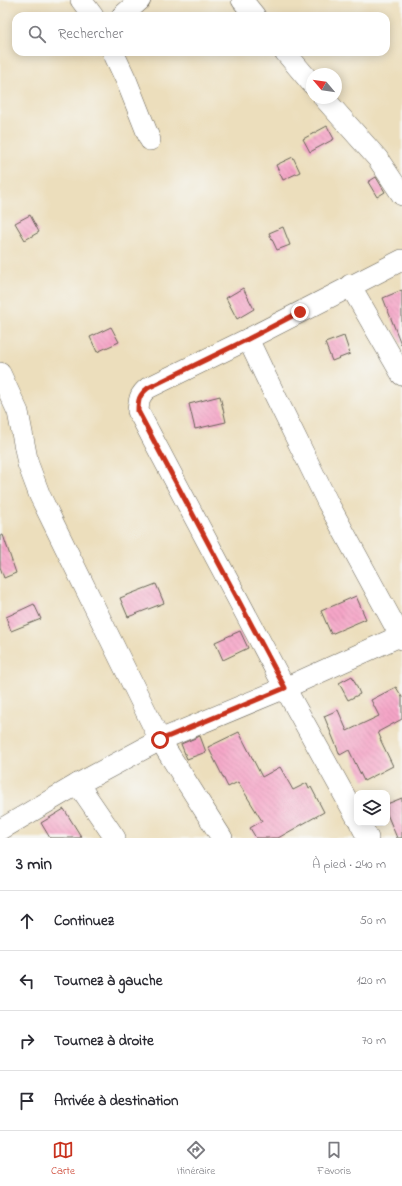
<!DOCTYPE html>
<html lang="fr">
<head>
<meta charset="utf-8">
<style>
	:root { --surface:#fff; --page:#f2f2f3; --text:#2b2b33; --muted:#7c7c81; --line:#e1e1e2; --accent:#c8321e }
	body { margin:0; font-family:"Indie Flower",sans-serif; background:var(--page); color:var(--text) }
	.controls { position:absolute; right:12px; bottom:12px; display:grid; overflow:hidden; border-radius:8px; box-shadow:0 2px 10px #0003 }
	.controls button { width:36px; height:36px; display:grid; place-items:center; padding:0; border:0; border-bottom:1px solid var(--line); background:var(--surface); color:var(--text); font:20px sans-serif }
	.compass { position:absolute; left:306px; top:68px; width:36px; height:36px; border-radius:50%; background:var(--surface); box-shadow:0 2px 10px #0003; rotate:299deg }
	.stop { position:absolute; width:12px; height:12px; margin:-9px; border:3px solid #c8321e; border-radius:50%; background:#fff }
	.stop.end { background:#c8321e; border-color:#fff; box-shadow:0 1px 4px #0008 }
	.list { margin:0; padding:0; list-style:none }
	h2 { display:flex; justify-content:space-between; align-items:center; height:52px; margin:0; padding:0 16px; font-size:17px }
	h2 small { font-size:13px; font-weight:400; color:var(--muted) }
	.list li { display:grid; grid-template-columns:26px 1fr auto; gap:12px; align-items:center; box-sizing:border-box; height:60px; padding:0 16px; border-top:1px solid var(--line) }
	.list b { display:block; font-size:15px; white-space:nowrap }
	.list em { font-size:13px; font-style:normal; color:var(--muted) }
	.icon { flex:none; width:22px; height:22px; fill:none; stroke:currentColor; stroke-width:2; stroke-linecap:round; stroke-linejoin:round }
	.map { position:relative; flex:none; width:402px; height:838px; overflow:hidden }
	.search { position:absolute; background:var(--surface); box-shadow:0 2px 10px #0003; left:12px; right:12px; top:12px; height:44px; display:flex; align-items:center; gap:10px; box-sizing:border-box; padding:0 14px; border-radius:12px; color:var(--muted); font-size:15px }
	.sheet { height:292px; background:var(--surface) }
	nav { display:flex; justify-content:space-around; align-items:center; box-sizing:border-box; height:56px; border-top:1px solid var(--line); background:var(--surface); font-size:11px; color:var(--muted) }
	nav a { display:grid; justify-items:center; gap:2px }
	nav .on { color:var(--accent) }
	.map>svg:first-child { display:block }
</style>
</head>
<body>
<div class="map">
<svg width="402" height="838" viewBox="0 0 402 838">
	<defs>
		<pattern id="building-back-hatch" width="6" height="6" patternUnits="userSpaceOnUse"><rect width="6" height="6" fill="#f5a5c7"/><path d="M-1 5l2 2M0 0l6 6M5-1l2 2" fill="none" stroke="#d18daa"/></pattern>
	</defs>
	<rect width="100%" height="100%" fill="#f6f6f2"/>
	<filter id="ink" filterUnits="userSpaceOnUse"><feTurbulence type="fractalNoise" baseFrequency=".025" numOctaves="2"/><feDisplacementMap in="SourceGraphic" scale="8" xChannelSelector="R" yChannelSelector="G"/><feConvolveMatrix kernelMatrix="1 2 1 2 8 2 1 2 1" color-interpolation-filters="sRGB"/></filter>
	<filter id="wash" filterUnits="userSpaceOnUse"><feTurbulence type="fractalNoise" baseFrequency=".012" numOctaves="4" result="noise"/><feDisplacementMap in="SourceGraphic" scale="16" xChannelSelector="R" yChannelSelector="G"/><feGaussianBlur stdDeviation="0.9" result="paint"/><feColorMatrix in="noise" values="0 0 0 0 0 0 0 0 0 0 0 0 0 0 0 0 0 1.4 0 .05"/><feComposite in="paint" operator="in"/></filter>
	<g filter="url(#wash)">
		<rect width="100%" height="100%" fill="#ecdebc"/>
		<g id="blocks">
			<g fill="url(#building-back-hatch)">
				<polygon points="327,126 334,139 310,152 303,139"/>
				<polygon points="293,157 300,172 283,180 276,165"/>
				<polygon points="376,177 385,192 377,197 368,182"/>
				<polygon points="30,215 39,232 25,240 15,223"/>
				<polygon points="283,227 290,245 277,250 269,233"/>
				<polygon points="243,288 254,309 237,319 226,298"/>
				<polygon points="402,290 402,344 401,344 383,298"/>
				<polygon points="111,327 119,342 97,352 90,337"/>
				<polygon points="344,336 350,354 332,361 325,343"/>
				<polygon points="220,396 226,422 195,429 189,404"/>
				<polygon points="3,535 16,573 4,578 0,567 0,536"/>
				<polygon points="156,584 164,603 128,617 120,598"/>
				<polygon points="356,596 366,619 331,634 321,611"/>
				<polygon points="34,604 41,619 11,631 6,617"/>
				<polygon points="240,631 248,648 223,660 215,642"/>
				<polygon points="352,676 360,694 348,700 339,683"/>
				<polygon points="396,687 402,697 402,719 378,732 381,739 380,739 393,766 364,781 349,750 340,755 324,716 338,710 347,731 379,716 371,700"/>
				<polygon points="239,732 262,777 280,767 293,790 307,783 309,788 311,787 324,812 278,838 256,838 250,828 262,821 238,782 228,787 208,747"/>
				<polygon points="200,736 206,752 187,759 181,744"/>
				<polygon points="402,798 402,838 397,838 387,814 387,804"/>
				<polygon points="64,809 82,838 50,838 41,823"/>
			</g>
		</g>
	</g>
	<g filter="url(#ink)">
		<use href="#blocks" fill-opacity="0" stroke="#656054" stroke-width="1"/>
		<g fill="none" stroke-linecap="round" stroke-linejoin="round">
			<defs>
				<g id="minor">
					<polyline points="81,0 93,16"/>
					<polyline points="242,0 255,16"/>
					<polyline points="122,16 140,0"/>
					<polyline points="113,52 127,82 150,140"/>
					<polyline points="285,52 312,84"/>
					<polyline points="324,98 378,159 402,195"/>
					<polyline points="402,260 248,339 266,377 328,503 402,639"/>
					<polyline points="350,285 402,375"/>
					<path d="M248,339L148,388C139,395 139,400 138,411L285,688L357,818"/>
					<polyline points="0,373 18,412 28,464 40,496 160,740 222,838"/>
					<polyline points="78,784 115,838"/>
					<polyline points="360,823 368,838"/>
					<polyline points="0,830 78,784 160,740 285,688 402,635"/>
				</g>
			</defs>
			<use href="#minor" stroke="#656054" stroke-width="22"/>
			<use href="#minor" stroke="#fff" stroke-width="21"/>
		</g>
	</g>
	<g fill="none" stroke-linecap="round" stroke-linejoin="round" filter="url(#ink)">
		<path stroke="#c8321e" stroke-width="5" d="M160,740L285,688L138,411C138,400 139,395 148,388L248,339L300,312"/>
	</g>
</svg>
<div class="controls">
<button><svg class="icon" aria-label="layers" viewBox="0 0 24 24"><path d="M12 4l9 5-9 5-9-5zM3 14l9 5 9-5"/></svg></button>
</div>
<svg class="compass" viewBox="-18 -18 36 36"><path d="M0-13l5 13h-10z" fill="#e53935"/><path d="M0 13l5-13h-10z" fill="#7c7c81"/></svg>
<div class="stop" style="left:160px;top:740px"></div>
<div class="stop end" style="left:300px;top:312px"></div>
<div class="search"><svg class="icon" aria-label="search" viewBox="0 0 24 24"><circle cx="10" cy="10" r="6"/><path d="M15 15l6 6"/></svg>Rechercher</div>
</div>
<section class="sheet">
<h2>3 min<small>À pied · 240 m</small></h2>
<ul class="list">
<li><svg class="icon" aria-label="ahead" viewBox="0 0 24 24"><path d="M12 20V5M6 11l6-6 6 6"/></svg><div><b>Continuez</b></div><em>50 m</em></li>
<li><svg class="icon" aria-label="left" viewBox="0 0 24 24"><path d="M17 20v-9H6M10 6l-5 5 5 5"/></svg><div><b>Tournez à gauche</b></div><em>120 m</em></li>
<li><svg class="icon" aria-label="right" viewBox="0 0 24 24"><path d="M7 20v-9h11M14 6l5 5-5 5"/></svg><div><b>Tournez à droite</b></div><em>70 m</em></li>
<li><svg class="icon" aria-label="arrive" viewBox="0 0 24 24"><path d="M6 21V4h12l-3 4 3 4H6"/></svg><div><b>Arrivée à destination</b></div></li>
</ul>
</section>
<nav>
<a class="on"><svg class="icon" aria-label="map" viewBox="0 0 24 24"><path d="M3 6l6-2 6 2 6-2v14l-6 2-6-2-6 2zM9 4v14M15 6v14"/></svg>Carte</a>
<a><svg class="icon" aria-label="directions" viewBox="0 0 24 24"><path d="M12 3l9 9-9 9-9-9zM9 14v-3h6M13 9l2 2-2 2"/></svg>Itinéraire</a>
<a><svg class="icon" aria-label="saved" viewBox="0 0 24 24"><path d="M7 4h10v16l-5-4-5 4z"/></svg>Favoris</a>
</nav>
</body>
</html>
